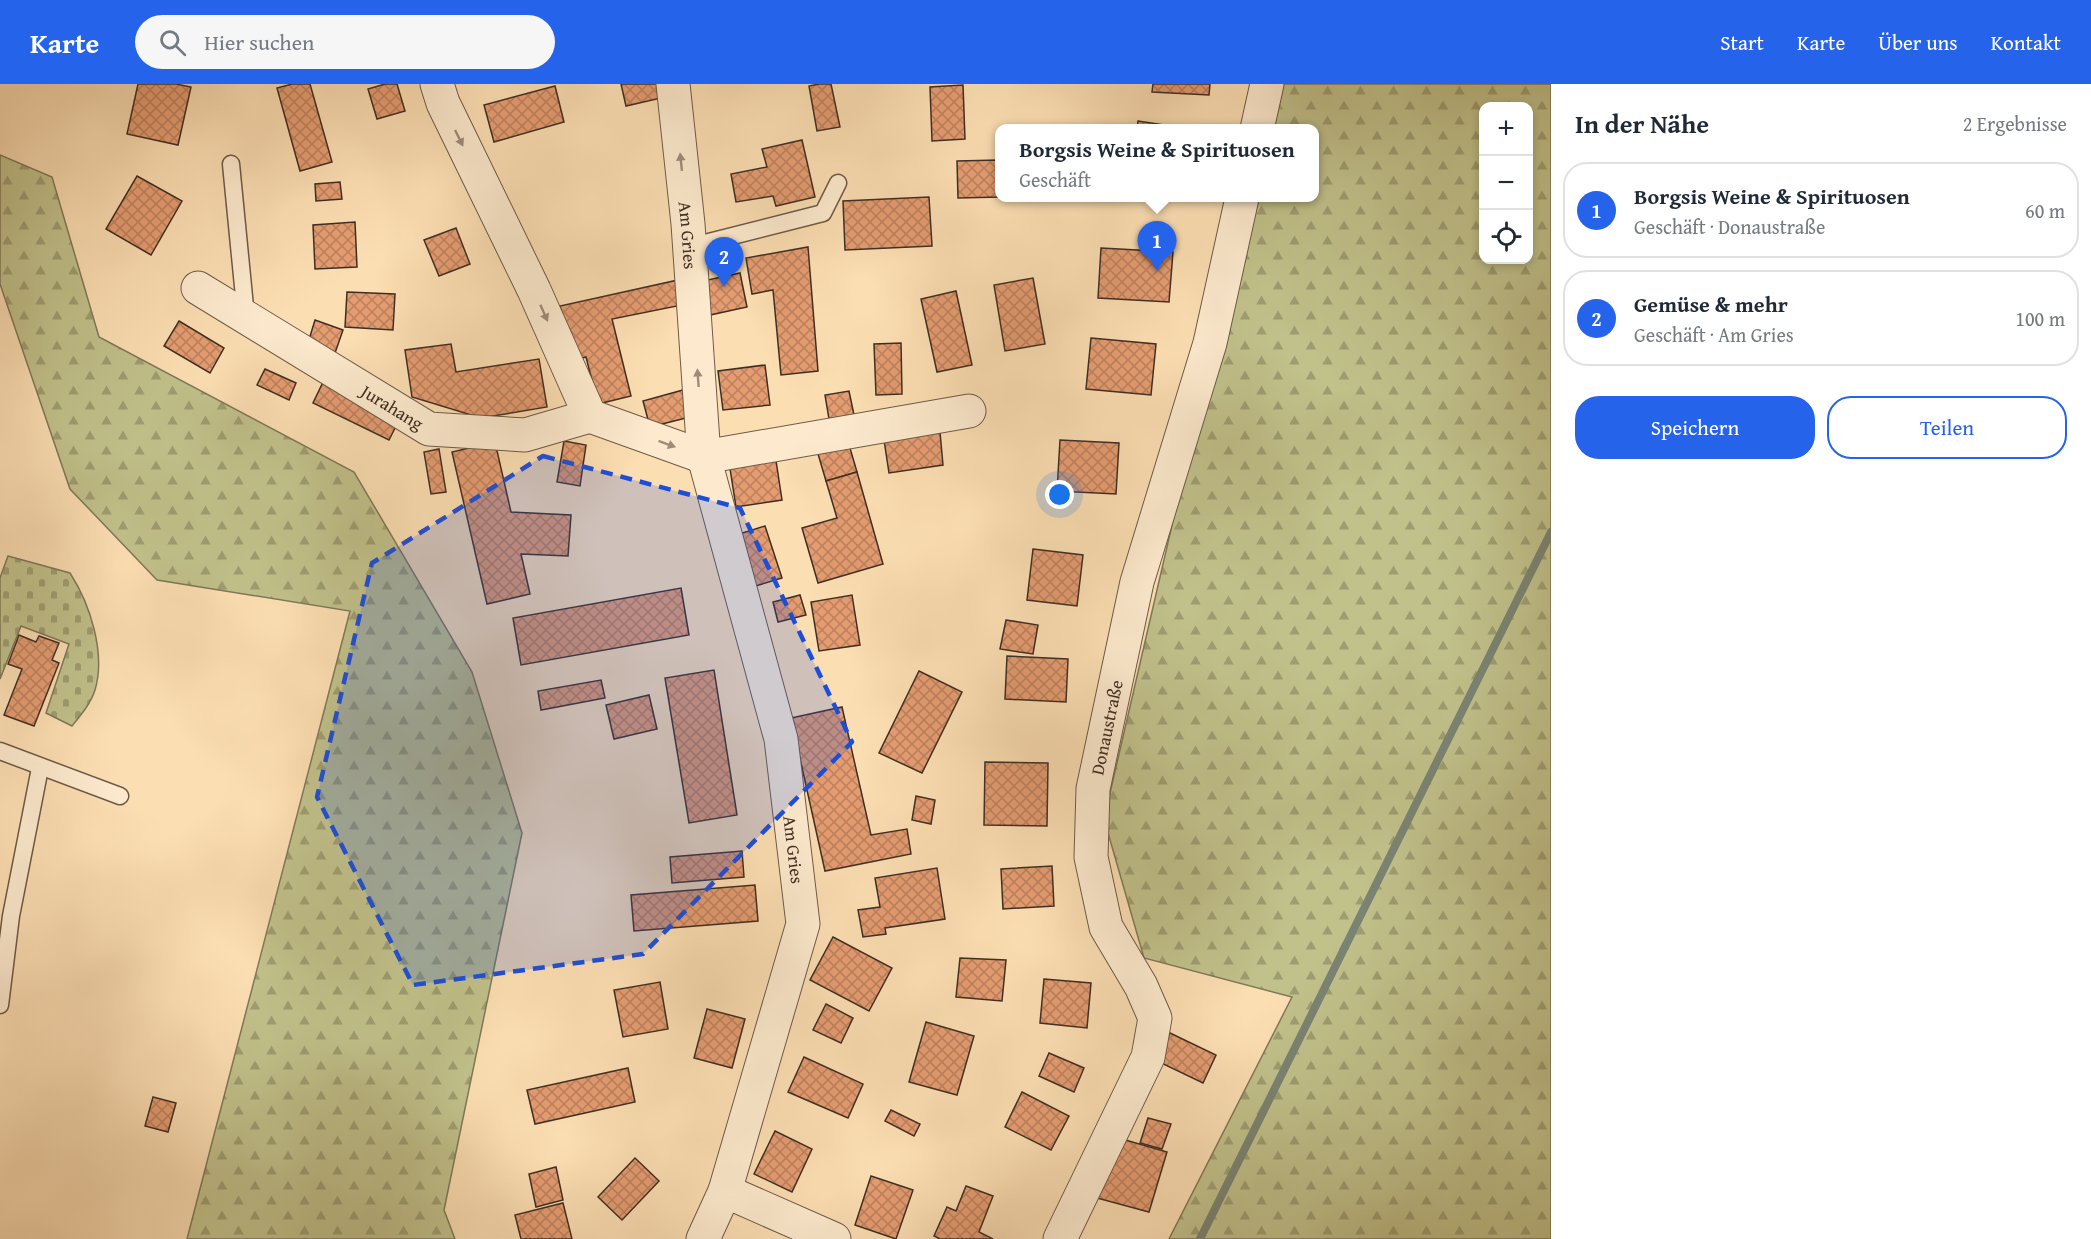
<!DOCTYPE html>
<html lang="de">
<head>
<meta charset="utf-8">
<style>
	:root { --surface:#fff; --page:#f6f6f7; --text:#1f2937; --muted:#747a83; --line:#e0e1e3; --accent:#2563eb }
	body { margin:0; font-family:"Gentium Book Plus",serif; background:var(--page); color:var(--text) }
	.controls { position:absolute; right:18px; top:18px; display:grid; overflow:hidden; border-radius:12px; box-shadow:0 3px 9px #0003 }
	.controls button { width:54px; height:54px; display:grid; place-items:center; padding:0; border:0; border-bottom:2px solid var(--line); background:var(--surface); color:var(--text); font:30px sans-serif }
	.you { position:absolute; left:1060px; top:411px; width:21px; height:21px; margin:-15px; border:4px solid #fff; border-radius:50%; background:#1a73e8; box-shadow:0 0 0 9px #1a73e833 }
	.badge { display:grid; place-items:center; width:39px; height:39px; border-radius:50%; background:var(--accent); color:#fff; font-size:20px; font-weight:700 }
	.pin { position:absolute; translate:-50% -50px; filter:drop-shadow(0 2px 3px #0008) }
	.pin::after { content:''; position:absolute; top:32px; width:21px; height:18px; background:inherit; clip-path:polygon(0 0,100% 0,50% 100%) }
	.popup { position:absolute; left:995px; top:40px; width:324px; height:78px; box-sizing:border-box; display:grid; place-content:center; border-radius:12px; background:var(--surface); filter:drop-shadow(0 2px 4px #0005); font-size:20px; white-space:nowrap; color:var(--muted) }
	.popup b { font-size:22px; color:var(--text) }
	.popup::after { content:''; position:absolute; left:50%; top:100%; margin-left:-12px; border:12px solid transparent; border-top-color:var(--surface) }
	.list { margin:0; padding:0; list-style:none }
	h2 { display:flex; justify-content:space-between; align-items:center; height:78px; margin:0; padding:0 24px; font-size:26px }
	h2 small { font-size:20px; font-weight:400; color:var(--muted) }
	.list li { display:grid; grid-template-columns:39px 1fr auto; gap:18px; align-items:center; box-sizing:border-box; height:96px; margin:0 12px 12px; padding:0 12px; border:2px solid var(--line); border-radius:24px }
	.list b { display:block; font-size:22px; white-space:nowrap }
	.list p { margin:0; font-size:20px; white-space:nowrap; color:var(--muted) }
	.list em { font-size:20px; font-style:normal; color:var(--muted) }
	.actions { display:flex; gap:12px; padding:18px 24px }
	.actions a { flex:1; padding:14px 0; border:2px solid var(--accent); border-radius:24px; text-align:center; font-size:21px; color:var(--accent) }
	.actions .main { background:var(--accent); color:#fff }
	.icon { flex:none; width:33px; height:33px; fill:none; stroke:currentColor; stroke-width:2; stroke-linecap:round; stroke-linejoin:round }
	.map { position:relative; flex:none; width:1551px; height:1155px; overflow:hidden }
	header { display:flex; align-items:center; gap:36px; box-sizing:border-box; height:84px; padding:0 30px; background:var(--accent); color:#fff }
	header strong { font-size:28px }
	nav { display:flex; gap:33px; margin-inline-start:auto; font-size:21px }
	.search { width:420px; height:54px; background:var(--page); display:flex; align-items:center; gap:15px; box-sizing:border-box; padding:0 21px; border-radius:33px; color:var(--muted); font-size:22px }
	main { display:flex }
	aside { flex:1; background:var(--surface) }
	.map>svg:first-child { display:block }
</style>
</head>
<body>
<header>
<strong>Karte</strong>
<div class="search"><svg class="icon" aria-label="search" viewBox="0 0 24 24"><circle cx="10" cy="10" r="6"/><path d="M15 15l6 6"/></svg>Hier suchen</div>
<nav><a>Start</a><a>Karte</a><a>Über uns</a><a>Kontakt</a></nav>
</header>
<main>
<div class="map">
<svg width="1551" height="1155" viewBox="0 0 1551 1155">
	<defs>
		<pattern id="forest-firs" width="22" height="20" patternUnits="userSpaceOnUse" patternTransform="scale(1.5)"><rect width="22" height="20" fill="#c1c18b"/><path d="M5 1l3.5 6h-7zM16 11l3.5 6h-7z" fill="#9e9d71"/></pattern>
		<pattern id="cemetery-stones" width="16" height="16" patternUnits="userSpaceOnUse" patternTransform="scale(1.5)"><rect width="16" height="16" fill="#c1c18b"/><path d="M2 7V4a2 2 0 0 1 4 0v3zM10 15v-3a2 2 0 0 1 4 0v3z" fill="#9e9d71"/></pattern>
		<pattern id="building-cross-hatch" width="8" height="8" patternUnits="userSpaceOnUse" patternTransform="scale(1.5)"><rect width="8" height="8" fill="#e59c71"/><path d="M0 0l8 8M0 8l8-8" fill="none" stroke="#bb805c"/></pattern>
	</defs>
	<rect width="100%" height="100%" fill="#fcdeb3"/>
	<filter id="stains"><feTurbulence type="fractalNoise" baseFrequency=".00333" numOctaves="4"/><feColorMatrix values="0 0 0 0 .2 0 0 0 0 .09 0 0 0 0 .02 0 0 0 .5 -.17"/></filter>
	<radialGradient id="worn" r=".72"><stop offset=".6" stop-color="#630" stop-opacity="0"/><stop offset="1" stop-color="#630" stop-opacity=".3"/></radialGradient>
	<g fill="url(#forest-firs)" stroke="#807857" stroke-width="1.5" fill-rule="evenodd">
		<path d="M1284,0H1551V1155H1169L1292,913L1144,874L1104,735L1185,385L1255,114H1314V45L1273,44ZM1484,22H1528V176H1484Z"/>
		<polygon points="0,71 52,93 99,253 354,388 472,588 522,749 444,1126 455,1155 187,1155 350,527 157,496 70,405 0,200"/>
	</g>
	<path fill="url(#cemetery-stones)" stroke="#807857" stroke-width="1.5" d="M8,472L70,489C90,520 106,569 95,606C91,619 81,631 72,642L46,629L69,560L21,542L0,595V494Z"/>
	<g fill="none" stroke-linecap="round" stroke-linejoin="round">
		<polyline stroke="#7a8472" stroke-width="8" points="1200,1155 1551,448"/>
	</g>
	<g fill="url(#building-cross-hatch)" stroke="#3f2e23" stroke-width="1.5">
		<polygon points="138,0 176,0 191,3 178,61 127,50"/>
		<polygon points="292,0 310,0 332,78 300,87 277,4"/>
		<polygon points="385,0 397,0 405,27 377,35 368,5"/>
		<polygon points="621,0 658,0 661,14 626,22"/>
		<polygon points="819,0 831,0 840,43 817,47 809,2"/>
		<polygon points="1153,0 1210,0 1209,11 1152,8"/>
		<polygon points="963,1 965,55 932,57 930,3"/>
		<polygon points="555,2 564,38 494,58 484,21"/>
		<polygon points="1138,37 1190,45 1137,45"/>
		<polygon points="802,56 815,113 776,122 773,112 736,118 731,90 767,83 762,65"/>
		<polygon points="999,76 1000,113 958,114 957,77"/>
		<polygon points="137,92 182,117 151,171 106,145"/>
		<polygon points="340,98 342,115 316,117 315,100"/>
		<polygon points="929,113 932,162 845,166 843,117"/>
		<polygon points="355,138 357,183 315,185 313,141"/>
		<polygon points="456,144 470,180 439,192 424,156"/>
		<polygon points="808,163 818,287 781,291 773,206 752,210 746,174"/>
		<polygon points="1101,164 1173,168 1169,218 1098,214"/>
		<polygon points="740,189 747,223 710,231 703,197"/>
		<polygon points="1033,194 1045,260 1005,267 994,201"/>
		<polygon points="678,196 682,221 612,235 631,312 598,320 586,273 572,277 560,222"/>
		<polygon points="956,207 972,281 937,288 921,215"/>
		<polygon points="347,208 395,210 393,246 345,243"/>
		<polygon points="315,236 343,246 335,269 308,259"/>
		<polygon points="179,237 224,264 210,289 164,262"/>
		<polygon points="1091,254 1156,260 1151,311 1086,305"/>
		<polygon points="901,259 902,310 876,311 874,260"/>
		<polygon points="451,260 456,288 539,275 547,323 481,334 412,313 405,266"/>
		<polygon points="765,281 770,321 723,326 718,287"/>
		<polygon points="265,285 296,299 289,316 257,301"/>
		<polygon points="325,294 402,330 389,356 313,319"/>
		<polygon points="683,306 690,333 650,343 643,317"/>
		<polygon points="849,307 854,331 829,335 825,311"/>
		<polygon points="940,348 943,381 889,389 884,356"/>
		<polygon points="847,354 857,388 826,397 816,363"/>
		<polygon points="1060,356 1119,359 1116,410 1057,407"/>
		<polygon points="564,357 586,361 580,402 557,398"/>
		<polygon points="495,358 511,428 571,431 568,472 521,470 530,510 487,520 452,368"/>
		<polygon points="439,365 446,408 431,410 424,368"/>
		<polygon points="775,370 782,416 736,423 729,378"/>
		<polygon points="857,388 883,480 818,499 802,444 837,434 826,397"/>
		<polygon points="765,442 782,494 749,504 733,452"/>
		<polygon points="1033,465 1083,471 1077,522 1027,516"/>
		<polygon points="681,504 689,551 521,581 513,534"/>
		<polygon points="800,511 806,531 778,538 773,518"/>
		<polygon points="852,511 860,561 819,567 811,518"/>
		<polygon points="1006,536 1038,541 1033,570 1000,565"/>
		<polygon points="19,551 36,558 39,552 59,559 52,576 59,579 34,642 4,631 22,585 8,580"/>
		<polygon points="1007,572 1068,575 1066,618 1005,615"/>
		<polygon points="714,586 737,731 689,739 665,594"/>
		<polygon points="919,587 962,608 922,689 879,669"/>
		<polygon points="601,596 605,614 541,626 538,607"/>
		<polygon points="649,611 657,645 614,655 606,621"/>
		<polygon points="842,623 871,751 907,745 911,770 825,787 791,634"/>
		<polygon points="985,678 1048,679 1047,742 984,741"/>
		<polygon points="916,712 935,716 931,740 912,736"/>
		<polygon points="742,767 744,793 672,799 670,773"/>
		<polygon points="1052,782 1054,822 1003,825 1001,785"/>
		<polygon points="937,784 945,835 885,844 886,850 863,853 858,826 880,823 875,794"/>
		<polygon points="755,801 758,837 634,847 631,811"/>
		<polygon points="833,853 892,884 869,927 810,896"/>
		<polygon points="960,874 1006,876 1002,917 956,913"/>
		<polygon points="1044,895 1091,899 1087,944 1040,939"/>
		<polygon points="660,898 668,945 623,953 614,906"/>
		<polygon points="826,920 853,934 841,959 813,946"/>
		<polygon points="707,925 745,935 732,984 694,974"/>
		<polygon points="926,938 974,952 957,1011 909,998"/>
		<polygon points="1170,949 1216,971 1203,999 1157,977"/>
		<polygon points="1049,969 1084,984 1074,1008 1039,992"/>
		<polygon points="804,973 863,1000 848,1034 788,1008"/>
		<polygon points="628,984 635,1018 535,1040 527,1006"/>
		<polygon points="1022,1008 1069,1032 1051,1066 1005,1043"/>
		<polygon points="153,1013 176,1019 168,1048 145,1042"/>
		<polygon points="891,1026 920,1040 914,1052 885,1037"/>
		<polygon points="1148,1034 1171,1040 1162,1065 1140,1059"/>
		<polygon points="775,1047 812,1065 792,1108 754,1090"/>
		<polygon points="1115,1053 1167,1068 1149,1128 1097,1114"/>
		<polygon points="635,1074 659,1097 622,1136 598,1113"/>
		<polygon points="556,1083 563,1116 536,1123 529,1090"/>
		<polygon points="871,1092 913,1106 896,1155 855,1141"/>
		<polygon points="966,1102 993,1112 979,1148 993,1155 940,1155 934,1152 947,1123 956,1127"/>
		<polygon points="563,1119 572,1155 521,1155 515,1131"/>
	</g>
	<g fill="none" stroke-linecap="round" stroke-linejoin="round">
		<defs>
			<g id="service">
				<polyline points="231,80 246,233"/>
				<polyline points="689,163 823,129 838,99"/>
				<polyline points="0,667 120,712"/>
				<polyline points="0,921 11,832 40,684"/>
			</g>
			<g id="minor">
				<polyline points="437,0 443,19 534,206 590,332 704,373 969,327"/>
				<path id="s1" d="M673,0L688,140L704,373L781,655L803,840L725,1107L703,1155"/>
				<polyline points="1257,45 1267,0"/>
				<path id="s2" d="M198,204L429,345L525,351L590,332"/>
				<polyline points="725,1107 834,1155"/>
				<path id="s3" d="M1060,1155L1148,973L1155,934L1141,902L1106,843L1091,773L1093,705L1137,498L1210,259L1242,114"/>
			</g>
		</defs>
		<use href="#service" stroke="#6e5a47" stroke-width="19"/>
		<use href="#minor" stroke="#6e5a47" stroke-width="35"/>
		<use href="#service" stroke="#fdeace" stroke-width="16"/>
		<use href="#minor" stroke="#fdeace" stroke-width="33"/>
	</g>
	<defs><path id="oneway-solid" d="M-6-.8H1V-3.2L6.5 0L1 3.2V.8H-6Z" transform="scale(1.5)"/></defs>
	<g fill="#9e8c78">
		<use href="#oneway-solid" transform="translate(459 54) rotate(64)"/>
		<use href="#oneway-solid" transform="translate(681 78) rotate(-96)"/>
		<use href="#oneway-solid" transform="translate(544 229) rotate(66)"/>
		<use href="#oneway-solid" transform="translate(698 294) rotate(-94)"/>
		<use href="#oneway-solid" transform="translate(667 360) rotate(20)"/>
	</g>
	<path fill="#1d4ed8" fill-opacity="0.2" stroke="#1d4ed8" stroke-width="4.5" stroke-dasharray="12 8" stroke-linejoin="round" d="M543,372L740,424L852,658L643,870L413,901L317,713L372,479Z"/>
	<g text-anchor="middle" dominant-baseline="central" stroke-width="5" stroke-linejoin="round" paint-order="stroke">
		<g font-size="18" fill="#3f2e23" stroke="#fdeace">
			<text stroke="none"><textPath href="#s1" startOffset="152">Am Gries</textPath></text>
			<text stroke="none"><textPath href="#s2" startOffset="228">Jurahang</textPath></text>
			<text stroke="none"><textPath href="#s3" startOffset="548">Donaustraße</textPath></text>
			<text stroke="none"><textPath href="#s1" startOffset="778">Am Gries</textPath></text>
		</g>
	</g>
	<rect width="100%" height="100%" filter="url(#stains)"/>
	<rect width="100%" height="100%" fill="url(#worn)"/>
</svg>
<div class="controls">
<button>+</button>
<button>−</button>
<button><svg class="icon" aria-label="locate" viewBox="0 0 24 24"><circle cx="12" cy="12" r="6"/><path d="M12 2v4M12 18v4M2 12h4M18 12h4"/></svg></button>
</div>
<div class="you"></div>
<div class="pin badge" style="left:1157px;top:187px">1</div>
<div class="popup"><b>Borgsis Weine &amp; Spirituosen</b>Geschäft</div>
<div class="pin badge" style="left:724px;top:203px">2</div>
</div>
<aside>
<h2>In der Nähe<small>2 Ergebnisse</small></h2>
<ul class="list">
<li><span class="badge">1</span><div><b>Borgsis Weine &amp; Spirituosen</b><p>Geschäft · Donaustraße</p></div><em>60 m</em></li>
<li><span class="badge">2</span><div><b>Gemüse &amp; mehr</b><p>Geschäft · Am Gries</p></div><em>100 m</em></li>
</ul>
<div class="actions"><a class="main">Speichern</a><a>Teilen</a></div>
</aside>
</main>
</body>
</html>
